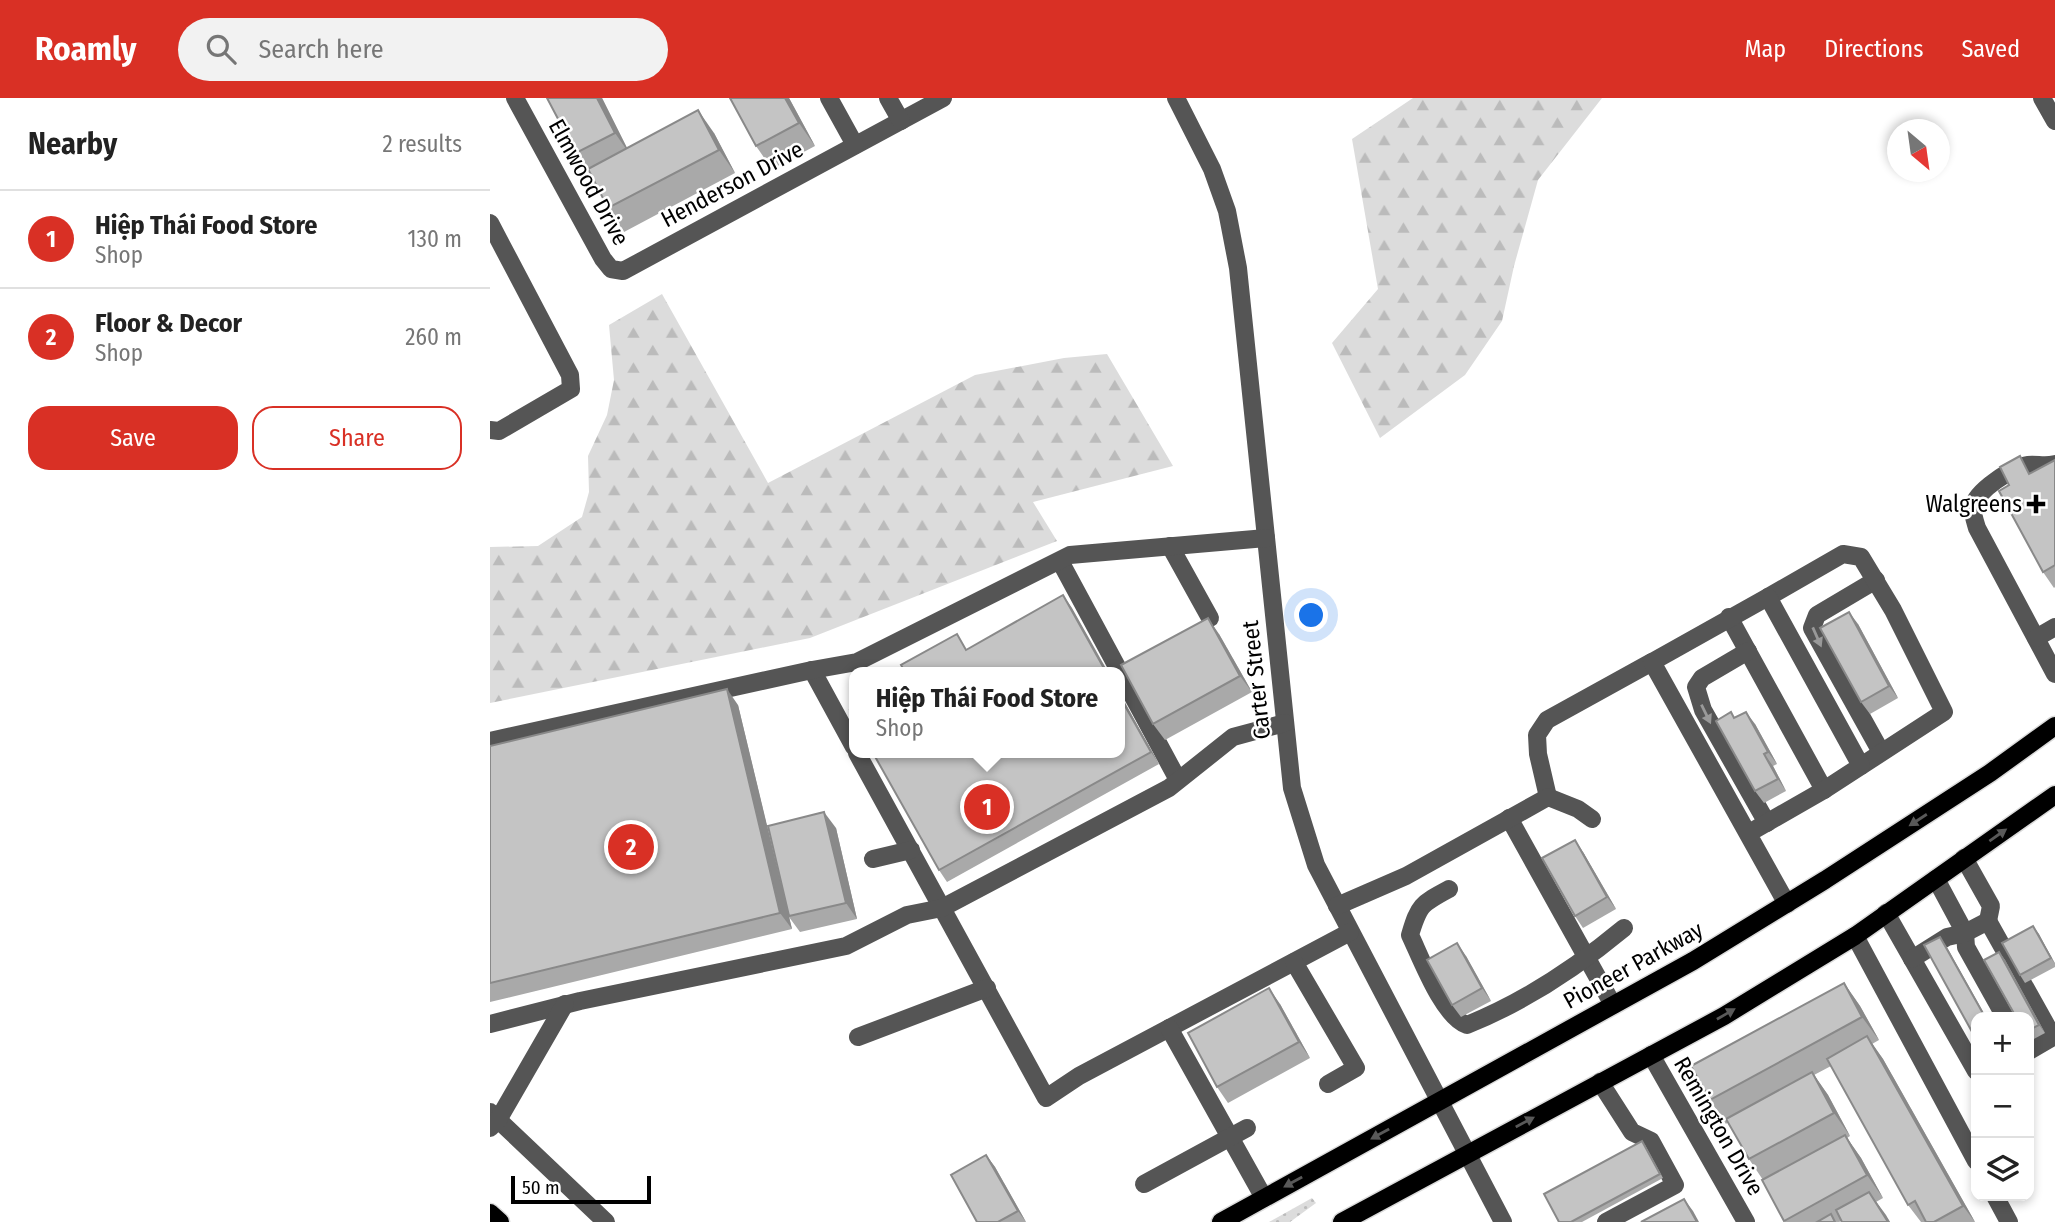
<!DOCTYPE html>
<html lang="en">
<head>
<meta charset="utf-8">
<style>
	:root { --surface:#fff; --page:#f2f2f2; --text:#222; --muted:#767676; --line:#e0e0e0; --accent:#d93025 }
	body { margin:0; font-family:"Fira Sans Condensed",sans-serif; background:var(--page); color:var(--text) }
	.controls { position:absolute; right:21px; bottom:21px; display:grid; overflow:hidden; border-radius:14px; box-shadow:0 4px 10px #0003 }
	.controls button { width:63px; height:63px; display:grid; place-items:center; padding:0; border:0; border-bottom:2px solid var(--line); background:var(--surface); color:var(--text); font:35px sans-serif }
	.compass { position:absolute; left:1397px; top:21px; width:63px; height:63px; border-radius:50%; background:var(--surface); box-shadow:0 4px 10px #0003; rotate:151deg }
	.scale { position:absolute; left:21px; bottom:18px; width:140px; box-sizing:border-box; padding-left:7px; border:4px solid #000; border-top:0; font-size:19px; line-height:24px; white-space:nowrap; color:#000; -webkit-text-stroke:5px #fff; paint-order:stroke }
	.you { position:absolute; left:822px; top:518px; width:24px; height:24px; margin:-18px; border:5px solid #fff; border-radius:50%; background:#1a73e8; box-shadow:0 0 0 10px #1a73e833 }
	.badge { display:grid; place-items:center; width:46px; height:46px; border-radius:50%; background:var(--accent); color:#fff; font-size:23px; font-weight:700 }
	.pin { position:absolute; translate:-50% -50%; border:4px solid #fff; box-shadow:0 2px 7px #0006 }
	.popup { position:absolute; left:359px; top:569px; width:276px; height:91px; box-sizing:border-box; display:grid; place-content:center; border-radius:14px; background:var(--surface); filter:drop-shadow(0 2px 5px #0005); font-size:23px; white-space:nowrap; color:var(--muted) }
	.popup b { font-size:26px; color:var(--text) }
	.popup::after { content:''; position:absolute; left:50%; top:100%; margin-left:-14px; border:14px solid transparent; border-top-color:var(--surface) }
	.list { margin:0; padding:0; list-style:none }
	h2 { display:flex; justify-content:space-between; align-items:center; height:91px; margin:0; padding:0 28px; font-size:30px }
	h2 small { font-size:23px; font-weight:400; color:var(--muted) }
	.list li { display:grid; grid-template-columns:46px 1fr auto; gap:21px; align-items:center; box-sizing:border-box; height:98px; padding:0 28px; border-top:2px solid var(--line) }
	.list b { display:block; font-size:26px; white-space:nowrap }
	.list p { margin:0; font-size:23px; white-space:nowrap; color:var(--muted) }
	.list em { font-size:23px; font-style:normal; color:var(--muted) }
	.actions { display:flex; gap:14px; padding:21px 28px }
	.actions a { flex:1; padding:16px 0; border:2px solid var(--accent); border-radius:21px; text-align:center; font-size:24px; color:var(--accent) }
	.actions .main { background:var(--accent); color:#fff }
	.icon { flex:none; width:38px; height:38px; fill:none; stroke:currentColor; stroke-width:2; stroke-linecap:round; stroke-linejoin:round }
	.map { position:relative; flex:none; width:1565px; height:1124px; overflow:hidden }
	header { display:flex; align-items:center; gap:42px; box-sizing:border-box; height:98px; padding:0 35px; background:var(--accent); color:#fff }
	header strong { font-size:33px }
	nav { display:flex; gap:38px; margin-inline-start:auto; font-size:24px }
	.search { width:490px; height:63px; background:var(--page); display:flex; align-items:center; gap:18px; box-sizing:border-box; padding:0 24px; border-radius:38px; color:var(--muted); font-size:26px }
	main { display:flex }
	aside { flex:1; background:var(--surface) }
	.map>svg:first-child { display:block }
</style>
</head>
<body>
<header>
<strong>Roamly</strong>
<div class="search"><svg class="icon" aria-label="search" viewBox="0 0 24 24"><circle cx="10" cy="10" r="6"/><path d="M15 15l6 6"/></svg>Search here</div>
<nav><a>Map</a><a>Directions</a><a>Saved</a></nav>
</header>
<main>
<aside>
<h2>Nearby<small>2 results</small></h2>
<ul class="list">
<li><span class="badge">1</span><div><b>Hiệp Thái Food Store</b><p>Shop</p></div><em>130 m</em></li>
<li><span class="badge">2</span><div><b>Floor &amp; Decor</b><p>Shop</p></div><em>260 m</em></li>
</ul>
<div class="actions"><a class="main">Save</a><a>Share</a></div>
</aside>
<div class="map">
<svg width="1565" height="1124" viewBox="0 0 1565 1124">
	<defs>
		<pattern id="grass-dots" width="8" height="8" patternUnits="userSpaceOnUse" patternTransform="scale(1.75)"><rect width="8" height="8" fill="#dcdcdc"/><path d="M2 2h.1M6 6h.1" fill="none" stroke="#bbb" stroke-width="1.8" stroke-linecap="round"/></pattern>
		<pattern id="forest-firs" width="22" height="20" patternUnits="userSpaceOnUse" patternTransform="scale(1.75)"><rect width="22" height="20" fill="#dcdcdc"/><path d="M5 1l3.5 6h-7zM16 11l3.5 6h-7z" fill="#bbb"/></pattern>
	</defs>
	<rect width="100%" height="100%" fill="#fff"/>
	<polygon fill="url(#grass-dots)" points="822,1100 826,1105 800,1124 779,1124"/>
	<g fill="url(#forest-firs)">
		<polygon points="923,0 1112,0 1048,82 1024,168 1012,223 975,277 890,340 842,245 888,191 862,41"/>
		<polygon points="172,196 278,385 485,277 574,260 617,256 683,368 543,404 567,443 320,540 0,605 0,449 48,448 92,419 99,394 98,358 117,317 124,282 119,227"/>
	</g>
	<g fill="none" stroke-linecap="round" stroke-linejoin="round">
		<defs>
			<g id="major">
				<polyline points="0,1115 10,1124"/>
				<polyline points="731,1124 1203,863 1335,782 1500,675 1565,628"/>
				<polyline points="852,1124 1234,918 1365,838 1565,697"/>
			</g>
		</defs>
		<use href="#major" stroke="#dbdbdb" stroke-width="21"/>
		<g stroke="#555" stroke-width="18">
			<polyline points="25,0 113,161 121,171 133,173 453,0"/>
			<polyline points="339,0 365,47"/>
			<polyline points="398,0 411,23"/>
			<polyline points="686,0 722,71 737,113 748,170 802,690 826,767 1013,1124"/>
			<polyline points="1552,0 1565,23"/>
			<polyline points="0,125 80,277 81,291 9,333 0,332"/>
			<path d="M1565,366C1556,369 1547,366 1538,367C1523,369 1485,393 1483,409C1482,415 1485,423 1487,430L1565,576"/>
			<polyline points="680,448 720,520"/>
			<polyline points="570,463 688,682"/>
			<polyline points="1386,482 1327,517 1322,530 1391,654"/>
			<polyline points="1278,499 1353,456 1371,459 1403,512 1454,614 1371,668"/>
			<polyline points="1239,519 1334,692"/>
			<polyline points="1546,540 1565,529"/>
			<polyline points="1258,553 1212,580 1206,589 1213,612 1277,725"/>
			<polyline points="322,572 364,649"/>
			<polyline points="0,643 322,572 367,564 580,457 776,440"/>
			<polyline points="367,655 556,1000 589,978 860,834"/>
			<polyline points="1058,699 1048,656 1047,637 1057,622 1162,564"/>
			<polyline points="1019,720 1123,907"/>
			<polyline points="1259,735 1334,692 1371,668 1278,499 1162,564 1297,806"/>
			<polyline points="1474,760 1501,808 1498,823"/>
			<polyline points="383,761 421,752"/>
			<polyline points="1446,781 1475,835 1476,849 1515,919"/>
			<path d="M959,791C931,806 929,807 920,837C931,860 953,919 977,927C1034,904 1087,869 1134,830"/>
			<polyline points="847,808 916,778 1058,699 1088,711 1102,721"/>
			<polyline points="1396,815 1486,973"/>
			<polyline points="1365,838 1486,1063"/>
			<polyline points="1422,861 1457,839 1475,835 1498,823 1563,939 1539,953"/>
			<polyline points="804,864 866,970 838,986"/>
			<polyline points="0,926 90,903 356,848 417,817 452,810 679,690 743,639 795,625"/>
			<polyline points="679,930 774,1100"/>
			<polyline points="368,939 497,890"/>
			<polyline points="1161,957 1256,1124"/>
			<polyline points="1110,984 1142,1034 1161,1043 1185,1087 1116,1124"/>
			<polyline points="0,1014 116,1124"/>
			<polyline points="0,1030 8,1022 75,906"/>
			<polyline points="654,1086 757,1030"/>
			<polyline points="1505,1098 1519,1124"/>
		</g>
		<use href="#major" stroke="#000" stroke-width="18"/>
	</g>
	<g fill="#a9a9a9">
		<polygon points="112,0 137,50 224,35 245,75 134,134 118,110 100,75 86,55"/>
		<polygon points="299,0 325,48 282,71 266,48"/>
		<polygon points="1565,362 1565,489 1564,490 1553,474 1519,387"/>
		<polygon points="1368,526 1408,600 1380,616 1371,604"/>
		<polygon points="729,536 762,594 675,642 663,626"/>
		<polygon points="630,596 669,666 457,784 449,772 630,655"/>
		<polygon points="248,607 297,812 346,730 367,821 310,834 299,819 302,831 0,904 0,648"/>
		<polygon points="1245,620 1265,626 1287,666 1283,668 1296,693 1274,705 1265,693"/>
		<polygon points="1093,754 1126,811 1093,830 1085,818"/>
		<polygon points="1543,828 1565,865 1565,869 1535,885 1530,877"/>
		<polygon points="1509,854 1515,862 1555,935 1540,943 1539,941 1539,919"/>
		<polygon points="976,858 1001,903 971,919 962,907"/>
		<polygon points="1354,885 1370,908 1389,942 1382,946 1393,961 1485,1124 1431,1124 1418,1107 1341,968 1324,977 1338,997 1360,1038 1357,1040 1371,1060 1393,1100 1386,1104 1400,1124 1352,1123 1349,1124 1295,1124 1272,1082 1273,1082 1259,1061 1238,1024 1236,1026 1220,1002"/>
		<polygon points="790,906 820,960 738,1005 727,989"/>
		<polygon points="1155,1047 1173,1080 1092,1124 1069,1124"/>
		<polygon points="496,1057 505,1069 536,1124 487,1124"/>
	</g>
	<g fill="#898989">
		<polygon points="107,0 112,0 141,58 125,35"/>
		<polygon points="295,0 299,0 325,48 309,25"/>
		<polygon points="208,12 224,35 245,75 229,52"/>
		<polygon points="573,497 582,510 618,574 616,574"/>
		<polygon points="1359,514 1368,526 1408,600 1399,588"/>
		<polygon points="718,520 729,536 762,594 750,578"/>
		<polygon points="237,591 248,607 302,831 290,815"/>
		<polygon points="630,596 669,666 661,654 630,599"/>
		<polygon points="1256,614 1265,626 1287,666 1278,654"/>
		<polygon points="1274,656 1283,668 1296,693 1288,681"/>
		<polygon points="334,714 346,730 367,821 356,805"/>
		<polygon points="1085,742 1093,754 1126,811 1117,799"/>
		<polygon points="1543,828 1549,836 1565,866 1561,860"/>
		<polygon points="1450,839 1458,851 1496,919 1495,919"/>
		<polygon points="967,845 976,858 1001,903 992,890"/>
		<polygon points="1509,854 1515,862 1555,935 1549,927"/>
		<polygon points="1354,885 1370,908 1389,942 1372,919"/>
		<polygon points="779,890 790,906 820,960 809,944"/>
		<polygon points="1377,938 1393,961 1485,1124 1473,1108"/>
		<polygon points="1322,974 1338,997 1360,1038 1344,1015"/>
		<polygon points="1355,1037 1371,1060 1393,1100 1377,1077"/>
		<polygon points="496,1057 505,1069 536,1124 528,1113"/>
		<polygon points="1379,1094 1396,1117 1400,1124 1398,1124"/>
		<polygon points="1194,1101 1203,1113 1209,1124 1207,1124"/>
	</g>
	<g fill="#c4c4c4" stroke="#898989" stroke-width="2">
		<polygon points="57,0 107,0 125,35 86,55"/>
		<polygon points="240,0 295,0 309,25 266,48"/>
		<polygon points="208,12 229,52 118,110 98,71"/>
		<polygon points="1530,358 1539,376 1565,362 1565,467 1553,474 1509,393 1519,387 1510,369"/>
		<polygon points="573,497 616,574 415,574 411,567 467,536 476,552"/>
		<polygon points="1359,514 1399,588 1371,604 1330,530"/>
		<polygon points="718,520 750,578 663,626 631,567"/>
		<polygon points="237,591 290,815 0,885 0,648"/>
		<polygon points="630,599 661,654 449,772 383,655 630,655"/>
		<polygon points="364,610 364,620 360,612"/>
		<polygon points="1241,614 1244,620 1256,614 1278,654 1274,656 1288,681 1265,693 1226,623"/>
		<polygon points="334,714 356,805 299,818 278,728"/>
		<polygon points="1085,742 1117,799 1085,818 1052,760"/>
		<polygon points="1543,828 1561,860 1530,877 1512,845"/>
		<polygon points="1450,839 1495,919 1486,919 1486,941 1434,847"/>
		<polygon points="967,845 992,890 962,907 937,862"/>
		<polygon points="1509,854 1549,927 1539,932 1539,919 1526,919 1494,862"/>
		<polygon points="1354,885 1372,919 1220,1002 1201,968"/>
		<polygon points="779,890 809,944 727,989 698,935"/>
		<polygon points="1377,938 1473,1108 1444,1124 1436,1124 1425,1103 1418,1107 1337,961"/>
		<polygon points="1322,974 1344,1015 1259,1061 1236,1021"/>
		<polygon points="1355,1037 1377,1077 1294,1123 1272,1082"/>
		<polygon points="1152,1043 1170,1076 1081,1124 1069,1124 1054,1096"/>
		<polygon points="496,1057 528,1113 508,1124 487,1124 461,1077"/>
		<polygon points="1379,1094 1398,1124 1352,1124 1346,1112"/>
		<polygon points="1194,1101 1207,1124 1151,1124"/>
		<polygon points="1341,1116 1345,1124 1327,1124"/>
	</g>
	<defs><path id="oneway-solid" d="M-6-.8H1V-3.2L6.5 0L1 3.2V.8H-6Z" transform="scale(1.75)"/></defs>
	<g fill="#999">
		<use href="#oneway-solid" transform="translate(1327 539) rotate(66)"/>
		<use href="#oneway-solid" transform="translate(1216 616) rotate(64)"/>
	</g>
	<g fill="#595959">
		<use href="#oneway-solid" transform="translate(1428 722) rotate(147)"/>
		<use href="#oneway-solid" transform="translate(1508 737) rotate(-35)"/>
		<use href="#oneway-solid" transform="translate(1236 916) rotate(-30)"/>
		<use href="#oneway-solid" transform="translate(1035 1024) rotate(-28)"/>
		<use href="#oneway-solid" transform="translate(890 1036) rotate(151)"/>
		<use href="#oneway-solid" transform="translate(803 1084) rotate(151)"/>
	</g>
	<path fill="#000" stroke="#fff" stroke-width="2.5" d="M1542.5 395.5h7v7h7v7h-7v7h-7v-7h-7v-7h7z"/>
	<g text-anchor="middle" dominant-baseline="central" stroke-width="5" stroke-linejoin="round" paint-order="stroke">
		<g font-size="23" fill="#000" stroke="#fff">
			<text transform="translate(99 84) rotate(61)">Elmwood Drive</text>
			<text transform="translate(242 86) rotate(-28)">Henderson Drive</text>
			<text transform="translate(766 582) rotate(-96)">Carter Street</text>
			<text transform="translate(1143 867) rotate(-29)">Pioneer Parkway</text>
			<text transform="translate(1229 1028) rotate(60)">Remington Drive</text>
		</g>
		<g font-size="23" fill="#000" stroke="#fff" text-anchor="end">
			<text x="1532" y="406">Walgreens</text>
		</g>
	</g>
</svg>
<div class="controls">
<button>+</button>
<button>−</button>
<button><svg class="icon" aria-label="layers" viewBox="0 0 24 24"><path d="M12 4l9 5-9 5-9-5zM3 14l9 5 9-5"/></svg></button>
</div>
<svg class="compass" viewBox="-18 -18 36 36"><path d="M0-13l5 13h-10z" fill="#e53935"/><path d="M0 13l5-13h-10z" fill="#767676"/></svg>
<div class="scale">50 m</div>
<div class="you"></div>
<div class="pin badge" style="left:497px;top:709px">1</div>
<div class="popup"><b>Hiệp Thái Food Store</b>Shop</div>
<div class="pin badge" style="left:141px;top:749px">2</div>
</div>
</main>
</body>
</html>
